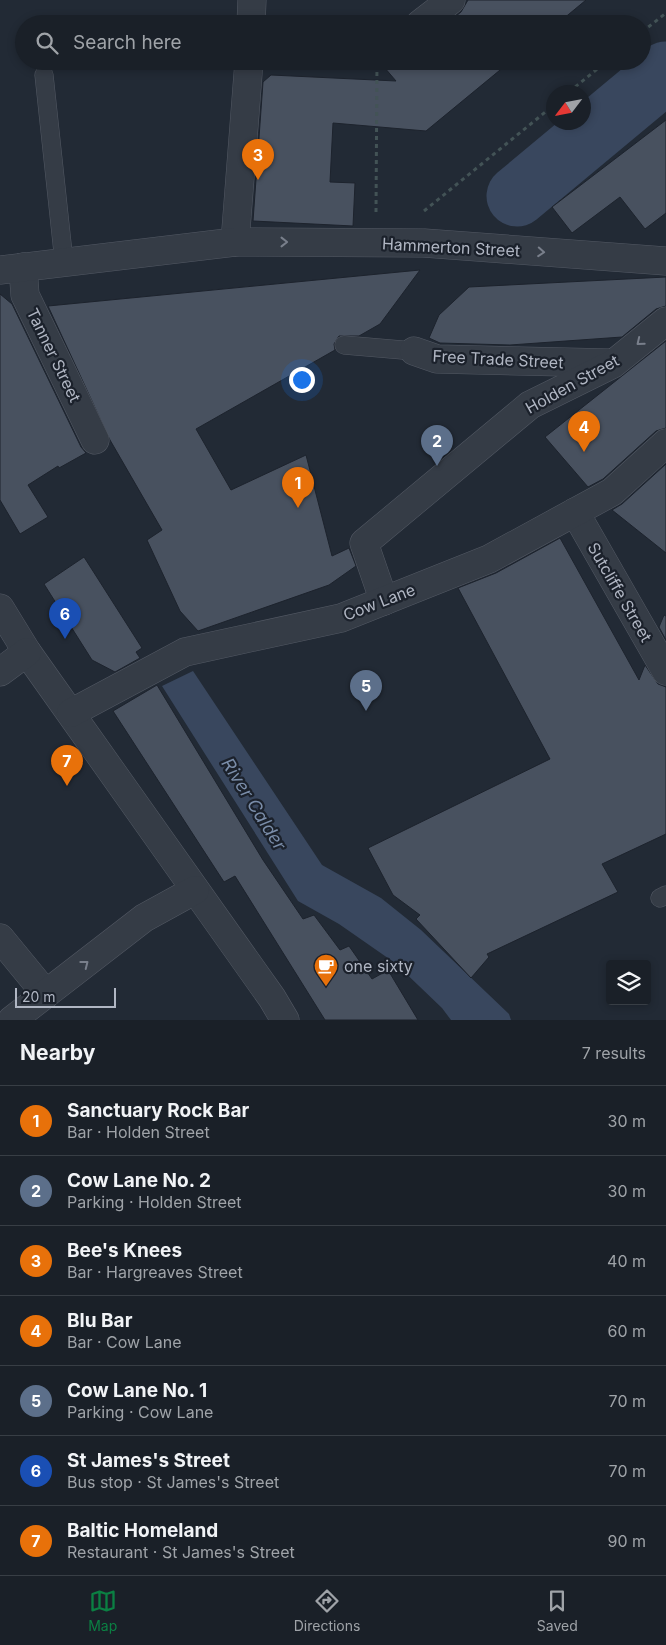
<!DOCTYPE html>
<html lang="en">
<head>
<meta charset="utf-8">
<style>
	:root { --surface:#1a2028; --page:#272d34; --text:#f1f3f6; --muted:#9fa3a8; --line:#383e45; --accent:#0b8043 }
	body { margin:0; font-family:Inter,sans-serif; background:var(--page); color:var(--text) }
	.controls { position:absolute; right:15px; bottom:15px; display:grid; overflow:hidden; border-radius:5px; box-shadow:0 2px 8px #0003 }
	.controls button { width:45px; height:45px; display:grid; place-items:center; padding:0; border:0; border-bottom:1px solid var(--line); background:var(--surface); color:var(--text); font:25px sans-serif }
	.compass { position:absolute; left:546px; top:85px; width:45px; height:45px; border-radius:50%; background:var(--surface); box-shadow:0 2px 8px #0003; rotate:238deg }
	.scale { position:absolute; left:15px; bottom:12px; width:101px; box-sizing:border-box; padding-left:5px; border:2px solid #b0b6c3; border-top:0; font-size:14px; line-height:18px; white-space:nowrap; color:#b0b6c3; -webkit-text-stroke:4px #1b212b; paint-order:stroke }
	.you { position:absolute; left:301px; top:379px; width:18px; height:18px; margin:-12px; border:4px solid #fff; border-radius:50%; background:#1a73e8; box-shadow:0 0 0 8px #1a73e833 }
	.badge { display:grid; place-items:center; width:32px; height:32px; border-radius:50%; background:var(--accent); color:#fff; font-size:16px; font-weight:700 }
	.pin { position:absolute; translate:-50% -41px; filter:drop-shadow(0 1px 2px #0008) }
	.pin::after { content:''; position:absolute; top:26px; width:18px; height:15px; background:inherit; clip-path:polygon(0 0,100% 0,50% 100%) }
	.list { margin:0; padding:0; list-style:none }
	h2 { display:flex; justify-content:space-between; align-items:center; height:65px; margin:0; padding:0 20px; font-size:21px }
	h2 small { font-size:16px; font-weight:400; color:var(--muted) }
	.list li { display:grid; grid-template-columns:32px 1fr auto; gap:15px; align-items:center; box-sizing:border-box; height:70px; padding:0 20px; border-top:1px solid var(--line) }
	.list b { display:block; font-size:19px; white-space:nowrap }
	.list p { margin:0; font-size:16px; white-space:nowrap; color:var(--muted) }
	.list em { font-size:16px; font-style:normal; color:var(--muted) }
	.icon { flex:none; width:28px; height:28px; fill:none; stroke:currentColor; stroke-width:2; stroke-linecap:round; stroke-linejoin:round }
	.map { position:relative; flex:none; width:666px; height:1020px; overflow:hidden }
	.search { position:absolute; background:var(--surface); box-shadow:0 2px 8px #0003; left:15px; right:15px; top:15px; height:55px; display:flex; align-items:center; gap:12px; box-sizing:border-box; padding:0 18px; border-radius:28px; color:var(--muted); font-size:19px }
	.sheet { height:555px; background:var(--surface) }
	nav { display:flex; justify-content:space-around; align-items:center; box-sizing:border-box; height:70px; border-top:1px solid var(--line); background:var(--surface); font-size:14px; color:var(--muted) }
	nav a { display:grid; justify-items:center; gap:2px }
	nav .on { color:var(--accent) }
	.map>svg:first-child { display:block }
</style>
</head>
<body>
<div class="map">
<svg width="666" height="1020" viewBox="0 0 666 1020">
	<rect width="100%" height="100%" fill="#222a35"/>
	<polygon fill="#39475e" points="193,671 322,865 381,898 421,930 509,1014 511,1020 451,1020 442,1008 395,963 339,924 298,901 162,686"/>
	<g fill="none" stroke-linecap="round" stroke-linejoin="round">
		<polyline stroke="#39475e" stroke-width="61" points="517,196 666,72"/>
	</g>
	<g fill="#48515f" stroke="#1d232d">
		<polygon points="468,0 586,0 557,24 446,24 461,12"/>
		<polygon points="391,61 511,61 426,131 333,123 330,182 355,183 353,226 253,221 263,82 271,75 396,81 384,67"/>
		<polygon points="666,120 666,213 645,229 620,197 572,233 552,207"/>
		<polygon points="420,270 380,324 359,336 339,336 334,344 335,350 196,429 231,490 306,455 332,556 349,548 356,566 329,585 198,631 180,611 147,540 162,530 110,440 48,306"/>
		<polygon points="666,277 666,306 656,309 622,337 510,345 440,343 429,338 439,315 469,287"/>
		<polygon points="0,294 12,304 81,447 86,453 59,468 58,466 28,485 48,517 20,534 0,500"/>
		<polygon points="666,341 666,428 656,431 603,479 588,487 545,437"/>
		<polygon points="666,464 666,553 612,510 622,504"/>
		<polygon points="560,538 639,680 645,665 658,684 666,687 666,834 602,864 618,892 487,954 489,957 471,978 416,919 420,915 393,895 368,848 550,759 458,588 496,573"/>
		<polygon points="84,557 142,648 136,652 140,658 115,672 92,660 44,584"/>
		<polygon points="664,615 666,616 666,640 659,627"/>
		<polygon points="157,685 263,860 303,919 314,915 340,950 349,946 372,979 388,970 418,1020 325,1020 235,876 224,882 113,711"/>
	</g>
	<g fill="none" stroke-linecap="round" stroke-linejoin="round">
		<defs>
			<g id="service">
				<polyline points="44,75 64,262"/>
				<polyline points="344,345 414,351"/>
				<polyline points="660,898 666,895"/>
			</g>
			<g id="minor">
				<polyline points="251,24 252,0"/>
				<polyline points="420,24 451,0"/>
				<polyline points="235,242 249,61"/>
				<polyline points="23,267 25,295 95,440"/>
				<polyline points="0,270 235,242 424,243 666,261"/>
				<polyline points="414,351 437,359 609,363"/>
				<polyline points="575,512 666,671"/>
				<polyline points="384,601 364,543 530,405 613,364 666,321"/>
				<polyline points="0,608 27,652 272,998 285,1020"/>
				<polyline points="0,672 27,652"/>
				<polyline points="71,713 185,652 341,618 489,559 612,492 666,443"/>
				<polyline points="0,938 46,994"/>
				<polyline points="12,1020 144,918 195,890"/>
			</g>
		</defs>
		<use href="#service" stroke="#535964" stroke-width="19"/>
		<use href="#minor" stroke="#535964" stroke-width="29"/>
		<g stroke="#435356" stroke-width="3" stroke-dasharray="4 4" stroke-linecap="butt">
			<polyline points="642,32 666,13"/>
			<polyline points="569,92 607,61"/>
			<polyline points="424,211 554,105"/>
			<polyline points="376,212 377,61"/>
		</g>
		<use href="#service" stroke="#353c46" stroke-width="18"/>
		<use href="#minor" stroke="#353c46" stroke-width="28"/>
	</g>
	<defs><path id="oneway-chevron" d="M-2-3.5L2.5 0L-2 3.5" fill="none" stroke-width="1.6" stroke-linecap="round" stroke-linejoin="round" transform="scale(1.25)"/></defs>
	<g stroke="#797f8b">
		<use href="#oneway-chevron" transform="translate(284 242)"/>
		<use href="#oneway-chevron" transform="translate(541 252) rotate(4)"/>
		<use href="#oneway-chevron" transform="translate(640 342) rotate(141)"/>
		<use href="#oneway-chevron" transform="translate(85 964) rotate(-38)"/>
	</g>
	<defs>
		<symbol id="cafe-pin" viewBox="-11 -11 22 30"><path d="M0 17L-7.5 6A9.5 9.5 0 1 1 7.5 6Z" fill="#e8710a" stroke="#1b212b"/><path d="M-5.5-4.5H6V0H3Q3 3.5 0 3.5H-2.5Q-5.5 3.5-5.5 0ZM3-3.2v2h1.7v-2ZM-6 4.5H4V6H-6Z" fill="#fff"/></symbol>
	</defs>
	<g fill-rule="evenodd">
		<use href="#cafe-pin" x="312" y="952" width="28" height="38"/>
	</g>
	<g text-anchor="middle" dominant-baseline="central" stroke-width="4.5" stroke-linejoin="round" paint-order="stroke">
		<g font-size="16" fill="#b0b6c3" stroke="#1b212b">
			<text transform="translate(451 247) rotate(3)">Hammerton Street</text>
			<text transform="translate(54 355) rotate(64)">Tanner Street</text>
			<text transform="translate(498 359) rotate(3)">Free Trade Street</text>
			<text transform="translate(572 384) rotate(-29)">Holden Street</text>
			<text transform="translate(620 592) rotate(60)">Sutcliffe Street</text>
			<text transform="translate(379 602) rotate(-21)">Cow Lane</text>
		</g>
		<g font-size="16" fill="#b0b6c3" stroke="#1b212b" text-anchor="start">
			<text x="344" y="966">one sixty</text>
		</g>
		<g font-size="18" font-style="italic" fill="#7a8da9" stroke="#1b212b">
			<text transform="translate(254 804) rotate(58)">River Calder</text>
		</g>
	</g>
</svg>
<div class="controls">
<button><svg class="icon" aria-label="layers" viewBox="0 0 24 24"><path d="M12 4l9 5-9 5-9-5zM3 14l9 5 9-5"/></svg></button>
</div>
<svg class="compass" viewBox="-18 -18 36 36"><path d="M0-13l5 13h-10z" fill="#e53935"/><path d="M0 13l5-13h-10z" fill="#9fa3a8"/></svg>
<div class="scale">20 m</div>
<div class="you"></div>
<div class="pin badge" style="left:298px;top:508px;background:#e8710a">1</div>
<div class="pin badge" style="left:437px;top:466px;background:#5c6f8a">2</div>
<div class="pin badge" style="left:258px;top:180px;background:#e8710a">3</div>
<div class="pin badge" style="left:584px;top:452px;background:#e8710a">4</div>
<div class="pin badge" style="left:366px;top:711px;background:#5c6f8a">5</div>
<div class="pin badge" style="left:65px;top:639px;background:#1a4fb4">6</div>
<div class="pin badge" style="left:67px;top:786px;background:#e8710a">7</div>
<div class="search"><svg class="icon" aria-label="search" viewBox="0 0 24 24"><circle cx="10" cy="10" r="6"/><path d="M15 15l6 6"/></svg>Search here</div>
</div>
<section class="sheet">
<h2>Nearby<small>7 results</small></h2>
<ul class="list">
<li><span class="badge" style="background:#e8710a">1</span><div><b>Sanctuary Rock Bar</b><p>Bar · Holden Street</p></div><em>30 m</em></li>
<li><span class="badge" style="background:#5c6f8a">2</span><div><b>Cow Lane No. 2</b><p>Parking · Holden Street</p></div><em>30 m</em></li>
<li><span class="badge" style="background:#e8710a">3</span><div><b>Bee's Knees</b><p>Bar · Hargreaves Street</p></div><em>40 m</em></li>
<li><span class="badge" style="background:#e8710a">4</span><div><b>Blu Bar</b><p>Bar · Cow Lane</p></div><em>60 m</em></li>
<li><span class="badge" style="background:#5c6f8a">5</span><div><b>Cow Lane No. 1</b><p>Parking · Cow Lane</p></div><em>70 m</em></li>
<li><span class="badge" style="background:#1a4fb4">6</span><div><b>St James's Street</b><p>Bus stop · St James's Street</p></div><em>70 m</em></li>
<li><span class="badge" style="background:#e8710a">7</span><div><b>Baltic Homeland</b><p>Restaurant · St James's Street</p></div><em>90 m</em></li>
</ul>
</section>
<nav>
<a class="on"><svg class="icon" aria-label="map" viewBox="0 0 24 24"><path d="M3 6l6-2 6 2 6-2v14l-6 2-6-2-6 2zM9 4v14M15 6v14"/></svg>Map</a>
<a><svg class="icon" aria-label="directions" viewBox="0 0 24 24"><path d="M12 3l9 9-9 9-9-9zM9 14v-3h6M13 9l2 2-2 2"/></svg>Directions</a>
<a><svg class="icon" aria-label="saved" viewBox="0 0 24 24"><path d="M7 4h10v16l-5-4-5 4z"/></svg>Saved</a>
</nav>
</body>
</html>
